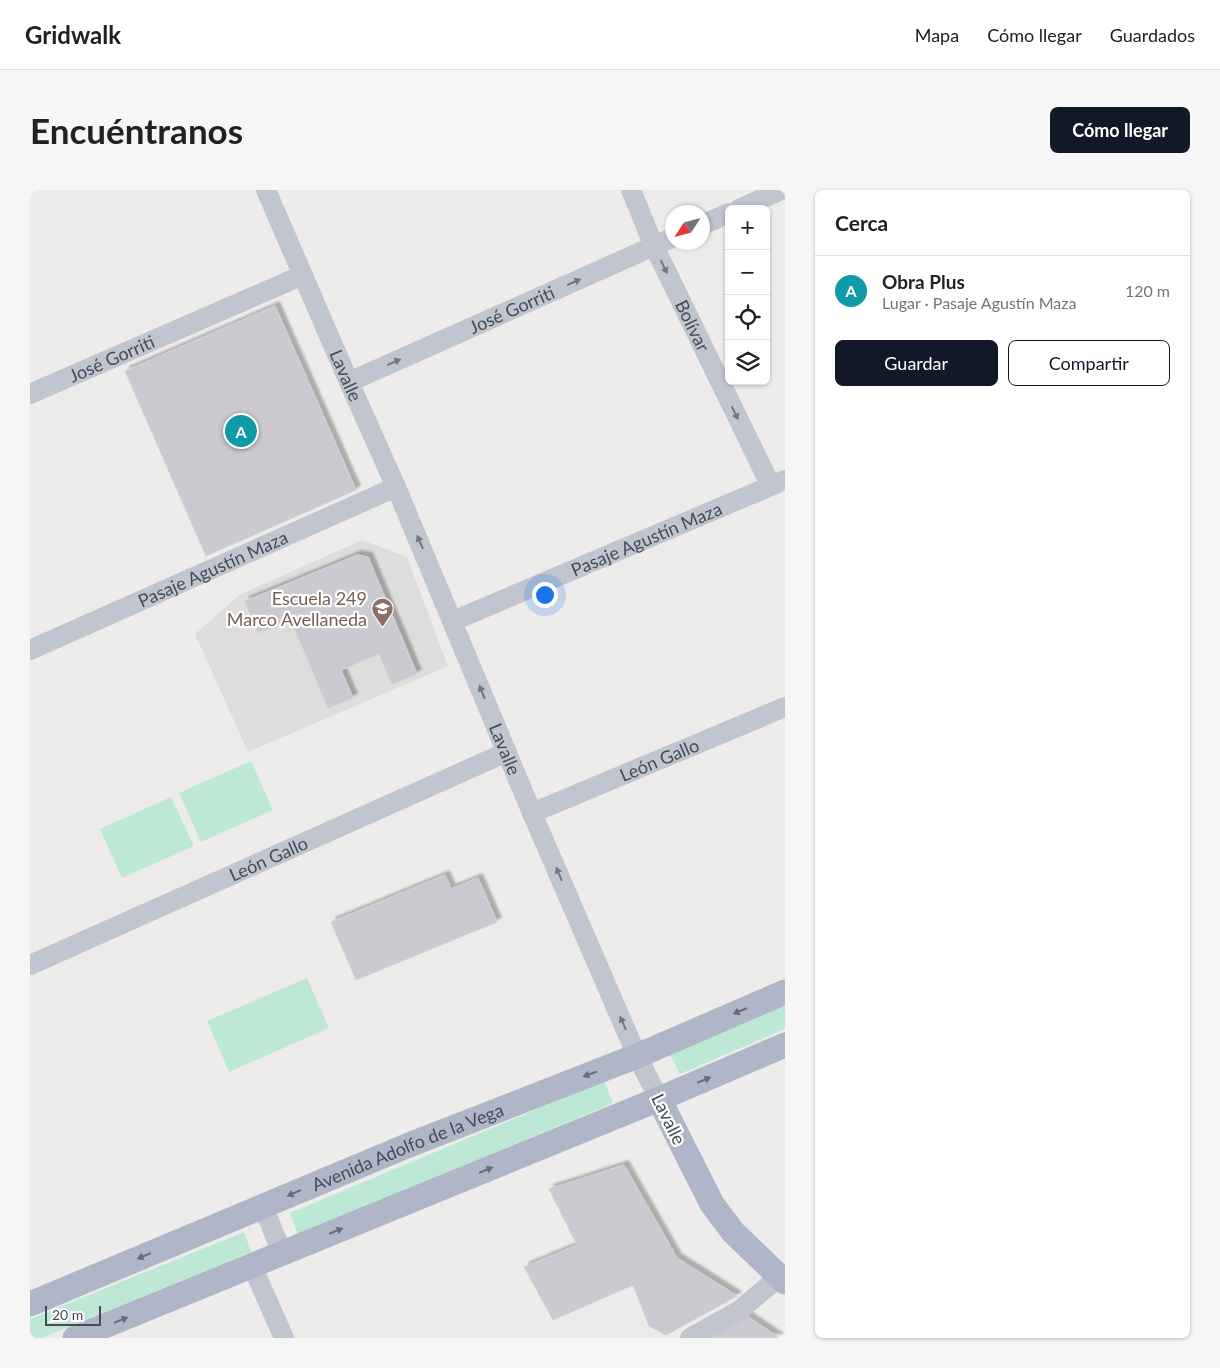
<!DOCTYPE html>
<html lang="es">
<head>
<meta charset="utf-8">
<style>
	:root { --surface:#fff; --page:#f6f6f6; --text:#202124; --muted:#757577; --line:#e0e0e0; --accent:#111827 }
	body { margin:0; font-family:Lato,sans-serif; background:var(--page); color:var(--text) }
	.controls { position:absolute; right:15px; top:15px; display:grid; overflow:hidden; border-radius:8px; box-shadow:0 1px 4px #0004 }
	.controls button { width:45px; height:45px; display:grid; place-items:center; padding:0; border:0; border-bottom:1px solid var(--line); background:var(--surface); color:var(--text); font:25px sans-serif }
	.compass { position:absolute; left:635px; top:15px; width:45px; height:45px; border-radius:50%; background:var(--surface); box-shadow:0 1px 4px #0004; rotate:234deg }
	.scale { position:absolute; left:15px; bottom:12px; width:56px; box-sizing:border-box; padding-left:5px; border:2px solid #464c56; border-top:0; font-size:14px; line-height:18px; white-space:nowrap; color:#464c56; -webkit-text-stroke:4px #fff; paint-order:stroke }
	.you { position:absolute; left:514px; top:404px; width:18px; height:18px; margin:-12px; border:4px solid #fff; border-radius:50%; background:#1a73e8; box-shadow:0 0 0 8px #1a73e833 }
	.badge { display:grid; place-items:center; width:32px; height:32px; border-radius:50%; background:var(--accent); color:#fff; font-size:16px; font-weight:700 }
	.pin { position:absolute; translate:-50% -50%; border:2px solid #fff; box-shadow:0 1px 5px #0006 }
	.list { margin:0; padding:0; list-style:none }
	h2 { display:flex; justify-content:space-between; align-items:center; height:65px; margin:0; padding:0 20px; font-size:21px }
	h2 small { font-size:16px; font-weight:400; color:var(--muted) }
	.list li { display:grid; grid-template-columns:32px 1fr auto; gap:15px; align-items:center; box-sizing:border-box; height:70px; padding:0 20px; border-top:1px solid var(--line) }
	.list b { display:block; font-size:19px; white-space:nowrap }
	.list p { margin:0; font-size:16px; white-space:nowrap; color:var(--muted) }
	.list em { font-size:16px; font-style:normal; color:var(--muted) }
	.actions { display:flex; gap:10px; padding:15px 20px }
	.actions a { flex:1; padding:11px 0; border:1px solid var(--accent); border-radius:8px; text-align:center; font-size:18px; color:var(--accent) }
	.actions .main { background:var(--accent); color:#fff }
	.icon { flex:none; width:28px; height:28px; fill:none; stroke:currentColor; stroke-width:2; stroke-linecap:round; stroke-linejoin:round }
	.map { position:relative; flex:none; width:755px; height:1148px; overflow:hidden; border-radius:8px }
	header { display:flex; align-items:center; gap:30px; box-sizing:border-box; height:70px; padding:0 25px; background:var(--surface); border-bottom:1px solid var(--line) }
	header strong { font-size:24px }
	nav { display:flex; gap:28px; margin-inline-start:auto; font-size:18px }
	.intro { display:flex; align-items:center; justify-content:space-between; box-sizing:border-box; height:120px; padding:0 30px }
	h1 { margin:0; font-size:35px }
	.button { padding:12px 22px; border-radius:8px; background:var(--accent); color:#fff; font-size:18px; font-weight:700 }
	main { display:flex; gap:30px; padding:0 30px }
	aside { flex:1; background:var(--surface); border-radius:8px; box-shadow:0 1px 4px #0004 }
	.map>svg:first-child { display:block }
</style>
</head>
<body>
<header>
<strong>Gridwalk</strong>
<nav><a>Mapa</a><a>Cómo llegar</a><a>Guardados</a></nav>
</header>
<div class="intro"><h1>Encuéntranos</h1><a class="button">Cómo llegar</a></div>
<main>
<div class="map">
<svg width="755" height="1148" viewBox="0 0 755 1148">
	<defs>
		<filter id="shadow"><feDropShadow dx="4.5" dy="-4.5" stdDeviation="1" flood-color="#0004"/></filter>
	</defs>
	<rect width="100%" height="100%" fill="#eeeceb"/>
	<polygon fill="#dfdddc" points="332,350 377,367 418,476 218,562 165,444 211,404"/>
	<g fill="#bde8d5">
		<polygon points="221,571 243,620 171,652 149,603"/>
		<polygon points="141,607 164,656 92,688 70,639"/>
		<polygon points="277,788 299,838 199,882 177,831"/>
		<polygon points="755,812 755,839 650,884 638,861"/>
		<polygon points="574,891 583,913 268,1045 260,1023"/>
		<polygon points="214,1042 221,1062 12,1148 0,1148 0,1129"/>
	</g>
	<g fill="#cacad0" stroke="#d0d1d6" filter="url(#shadow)">
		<polygon points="245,116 326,300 176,366 95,181"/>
		<polygon points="327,365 338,367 387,484 362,494 349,464 311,480 323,508 298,518 261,430 228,443 215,411"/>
		<polygon points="415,685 421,699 448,688 467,732 326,790 301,732"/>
		<polygon points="594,975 647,1068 707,1106 636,1145 619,1136 603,1095 523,1130 494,1077 547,1055 519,999"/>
		<polygon points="714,1124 749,1148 674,1148"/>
	</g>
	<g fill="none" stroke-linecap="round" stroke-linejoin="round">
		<g stroke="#c0c5cf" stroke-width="20">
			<path id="s1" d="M236,0L319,192L366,297L502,623L607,866L629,909"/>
			<path id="s2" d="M601,0L624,56L741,296"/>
			<polyline points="709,19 751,0"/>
			<polyline points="672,35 699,23"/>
			<path id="s3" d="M319,192L642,48"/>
			<path id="s4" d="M0,204L273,85"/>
			<path id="s5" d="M423,431L755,290"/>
			<path id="s6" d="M0,460L366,297"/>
			<path id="s7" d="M502,623L755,517"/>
			<path id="s8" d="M0,775L477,562"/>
			<polyline points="233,1016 252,1063"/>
			<polyline points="222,1076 254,1148"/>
			<polyline points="660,1148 710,1120 749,1087"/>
		</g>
		<g stroke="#aeb6c8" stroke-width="25">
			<polyline points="629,909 682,1014 703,1042 755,1092"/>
			<path id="s9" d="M0,1114L379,955L607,866L755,802"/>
			<polyline points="45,1148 629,909 755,855"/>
		</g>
	</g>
	<defs><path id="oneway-solid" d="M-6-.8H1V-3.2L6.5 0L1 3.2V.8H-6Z" transform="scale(1.25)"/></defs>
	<g fill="#717680">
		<use href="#oneway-solid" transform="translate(634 77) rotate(64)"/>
		<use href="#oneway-solid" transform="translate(544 92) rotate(-24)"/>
		<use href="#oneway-solid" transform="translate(364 172) rotate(-24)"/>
		<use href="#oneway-solid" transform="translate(705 223) rotate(64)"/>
		<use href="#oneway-solid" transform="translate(390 352) rotate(-113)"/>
		<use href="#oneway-solid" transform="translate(452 502) rotate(-112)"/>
		<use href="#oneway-solid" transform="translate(529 684) rotate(-113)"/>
		<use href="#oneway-solid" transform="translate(593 833) rotate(-113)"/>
	</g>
	<g fill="#656c78">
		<use href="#oneway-solid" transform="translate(710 821) rotate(157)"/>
		<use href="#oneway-solid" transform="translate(560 884) rotate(159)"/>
		<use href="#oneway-solid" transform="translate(674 890) rotate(-23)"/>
		<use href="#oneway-solid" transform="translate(456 980) rotate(-22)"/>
		<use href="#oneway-solid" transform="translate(264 1003) rotate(157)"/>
		<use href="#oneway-solid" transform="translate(306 1041) rotate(-22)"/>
		<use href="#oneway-solid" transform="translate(114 1066) rotate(157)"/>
		<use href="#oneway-solid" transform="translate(91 1130) rotate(-22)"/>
	</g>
	<defs>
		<symbol id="school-pin" viewBox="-11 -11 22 30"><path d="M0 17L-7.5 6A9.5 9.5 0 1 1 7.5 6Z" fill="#8d6e63" stroke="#fff"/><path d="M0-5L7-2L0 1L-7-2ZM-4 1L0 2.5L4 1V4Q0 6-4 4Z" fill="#fff"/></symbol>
	</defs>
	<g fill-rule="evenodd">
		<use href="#school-pin" x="340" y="406" width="25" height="34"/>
	</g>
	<g text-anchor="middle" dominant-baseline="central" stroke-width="4.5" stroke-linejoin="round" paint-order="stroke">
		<g font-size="18" fill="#464c56" stroke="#fff">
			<text stroke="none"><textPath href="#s3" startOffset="178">José Gorriti</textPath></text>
			<text stroke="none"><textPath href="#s2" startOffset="149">Bolívar</textPath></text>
			<text stroke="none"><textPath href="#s4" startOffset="89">José Gorriti</textPath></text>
			<text stroke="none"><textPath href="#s1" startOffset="202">Lavalle</textPath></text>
			<text stroke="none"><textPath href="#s5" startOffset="210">Pasaje Agustín Maza</textPath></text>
			<text stroke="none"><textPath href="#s6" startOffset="200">Pasaje Agustín Maza</textPath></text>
			<text stroke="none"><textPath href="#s1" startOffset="608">Lavalle</textPath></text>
			<text stroke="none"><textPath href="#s7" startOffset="138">León Gallo</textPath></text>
			<text stroke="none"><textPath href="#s8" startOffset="261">León Gallo</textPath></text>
			<text transform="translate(639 929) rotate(64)">Lavalle</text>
			<text stroke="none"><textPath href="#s9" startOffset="409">Avenida Adolfo de la Vega</textPath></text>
		</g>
		<g font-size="18" fill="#785e54" stroke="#fff" text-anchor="end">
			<text x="337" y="408">Escuela 249<tspan x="337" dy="21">Marco Avellaneda</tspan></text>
		</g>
	</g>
</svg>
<div class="controls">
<button>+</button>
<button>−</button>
<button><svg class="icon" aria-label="locate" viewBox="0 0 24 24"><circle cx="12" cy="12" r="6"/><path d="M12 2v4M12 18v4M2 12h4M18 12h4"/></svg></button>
<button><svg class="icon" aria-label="layers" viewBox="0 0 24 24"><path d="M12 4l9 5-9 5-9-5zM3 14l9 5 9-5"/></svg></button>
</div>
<svg class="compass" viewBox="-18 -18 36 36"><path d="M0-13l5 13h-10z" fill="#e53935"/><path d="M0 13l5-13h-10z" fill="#757577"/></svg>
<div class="scale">20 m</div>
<div class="you"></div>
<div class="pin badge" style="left:211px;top:241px;background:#0f9aa8">A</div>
</div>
<aside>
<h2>Cerca<small></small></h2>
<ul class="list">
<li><span class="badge" style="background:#0f9aa8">A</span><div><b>Obra Plus</b><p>Lugar · Pasaje Agustín Maza</p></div><em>120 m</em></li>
</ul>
<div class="actions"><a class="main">Guardar</a><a>Compartir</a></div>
</aside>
</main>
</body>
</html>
